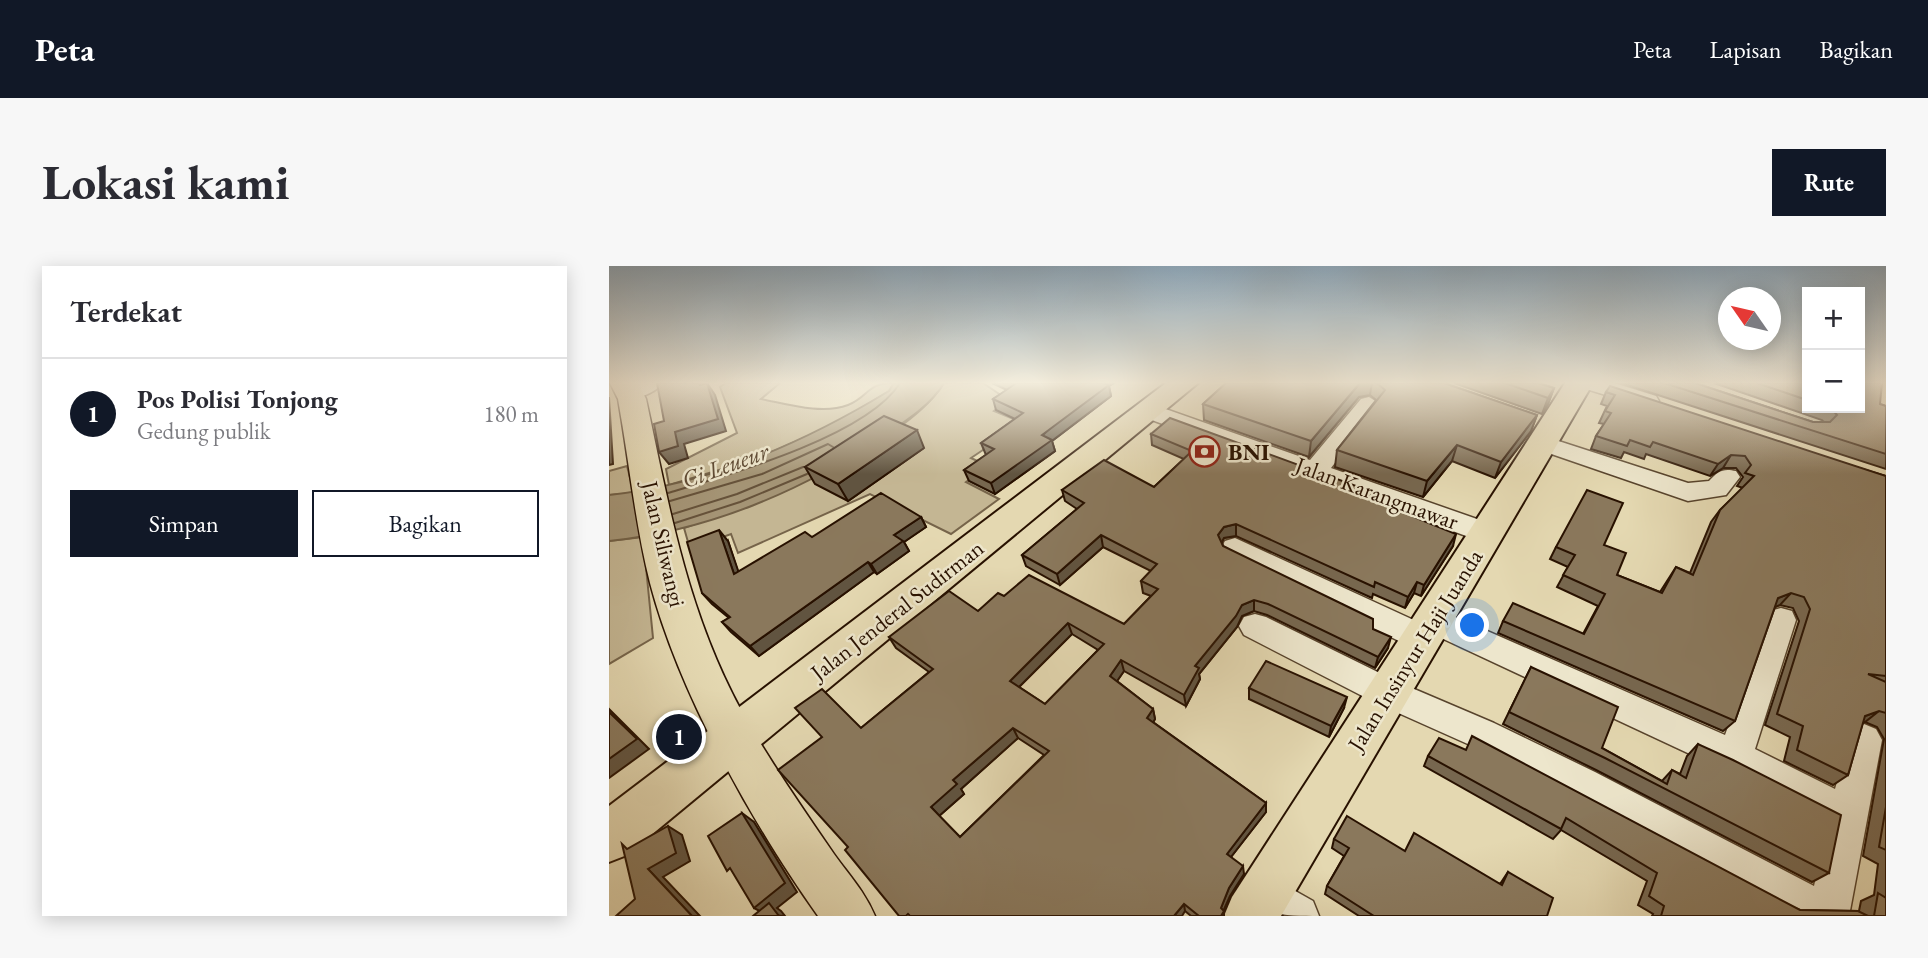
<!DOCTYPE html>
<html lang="id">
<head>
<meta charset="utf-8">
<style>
	:root { --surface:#fff; --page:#f7f7f7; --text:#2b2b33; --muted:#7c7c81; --line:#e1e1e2; --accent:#111827 }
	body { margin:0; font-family:"EB Garamond",serif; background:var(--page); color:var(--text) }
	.controls { position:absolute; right:21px; top:21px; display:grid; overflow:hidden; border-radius:0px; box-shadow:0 4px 18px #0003 }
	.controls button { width:63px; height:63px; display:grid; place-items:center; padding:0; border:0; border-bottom:2px solid var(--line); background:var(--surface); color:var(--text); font:35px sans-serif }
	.compass { position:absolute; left:1109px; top:21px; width:63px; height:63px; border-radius:50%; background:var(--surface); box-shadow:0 4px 18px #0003; rotate:304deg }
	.you { position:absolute; left:864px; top:360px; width:24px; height:24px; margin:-18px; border:5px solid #fff; border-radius:50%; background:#1a73e8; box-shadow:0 0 0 10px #1a73e833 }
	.badge { display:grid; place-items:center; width:46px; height:46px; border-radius:50%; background:var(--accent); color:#fff; font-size:23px; font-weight:700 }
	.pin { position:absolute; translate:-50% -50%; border:4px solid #fff; box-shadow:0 2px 7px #0006 }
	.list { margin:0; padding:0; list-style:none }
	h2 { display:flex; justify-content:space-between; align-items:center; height:91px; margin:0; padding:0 28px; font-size:30px }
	h2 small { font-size:23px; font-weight:400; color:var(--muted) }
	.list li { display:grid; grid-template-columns:46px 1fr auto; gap:21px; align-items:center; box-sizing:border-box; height:112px; padding:0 28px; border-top:2px solid var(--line) }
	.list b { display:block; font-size:26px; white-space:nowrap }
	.list p { margin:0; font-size:23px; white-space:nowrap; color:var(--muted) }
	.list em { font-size:23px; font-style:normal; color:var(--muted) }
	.actions { display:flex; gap:14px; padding:21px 28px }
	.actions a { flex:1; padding:16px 0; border:2px solid var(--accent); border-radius:0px; text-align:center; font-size:24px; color:var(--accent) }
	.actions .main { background:var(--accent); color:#fff }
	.map { position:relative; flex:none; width:1277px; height:650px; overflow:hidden; border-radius:0px }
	header { display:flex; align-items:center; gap:42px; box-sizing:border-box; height:98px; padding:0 35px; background:var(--accent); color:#fff }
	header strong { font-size:33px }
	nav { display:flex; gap:38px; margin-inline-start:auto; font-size:24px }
	.intro { display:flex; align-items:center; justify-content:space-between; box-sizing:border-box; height:168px; padding:0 42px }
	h1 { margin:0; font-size:49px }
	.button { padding:18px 32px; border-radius:0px; background:var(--accent); color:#fff; font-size:24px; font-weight:700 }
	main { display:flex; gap:42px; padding:0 42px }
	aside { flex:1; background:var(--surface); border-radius:0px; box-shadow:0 4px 18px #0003 }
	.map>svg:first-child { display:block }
</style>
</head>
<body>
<header>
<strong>Peta</strong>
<nav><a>Peta</a><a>Lapisan</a><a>Bagikan</a></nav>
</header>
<div class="intro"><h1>Lokasi kami</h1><a class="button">Rute</a></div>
<main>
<aside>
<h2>Terdekat<small></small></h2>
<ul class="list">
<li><span class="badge">1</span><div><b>Pos Polisi Tonjong</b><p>Gedung publik</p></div><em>180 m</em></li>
</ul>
<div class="actions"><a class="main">Simpan</a><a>Bagikan</a></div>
</aside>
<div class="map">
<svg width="1277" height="650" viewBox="0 0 1277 650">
	<rect width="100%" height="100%" fill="#e4d8b1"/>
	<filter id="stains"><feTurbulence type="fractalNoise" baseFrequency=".00286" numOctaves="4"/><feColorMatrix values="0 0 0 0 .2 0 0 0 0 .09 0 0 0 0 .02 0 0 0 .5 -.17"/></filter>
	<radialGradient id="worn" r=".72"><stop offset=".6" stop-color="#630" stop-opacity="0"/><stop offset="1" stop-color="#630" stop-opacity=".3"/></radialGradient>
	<g fill="#c4b693" stroke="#76644a" stroke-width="2">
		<path d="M117,117H171L152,133C178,138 213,149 239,139C261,130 257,117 285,117L280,125L224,159L147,193L60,219L57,203L128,167L111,121Z"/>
		<path d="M335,117H374L399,134L385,145L414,157L362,192L379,200L357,216L390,233L342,268L261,228L129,287L122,268L81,283L75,262C144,239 297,179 335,117Z"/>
		<polygon points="18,200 25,227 0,229 0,205"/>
		<polygon points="34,271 44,372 0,398 0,275"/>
	</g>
	<path fill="#a49475" stroke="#726046" stroke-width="2" d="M285,117H335C322,139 297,155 276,169C194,225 99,265 0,275V229C101,218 194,177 280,125Z"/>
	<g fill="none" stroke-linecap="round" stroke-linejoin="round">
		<g stroke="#66523a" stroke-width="2">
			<path d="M59,227C119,209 258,170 291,117"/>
			<polyline points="61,235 153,208 219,178 224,181"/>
			<polyline points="64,248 128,228 194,201"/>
			<polyline points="66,257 131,236 198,208"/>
		</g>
		<defs>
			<g id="minor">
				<path d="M24,117H54C45,128 25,135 12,132L9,127Z"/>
				<polygon points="971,117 1005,117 1047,130 1050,135 1039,142 974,122"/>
				<polygon points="760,131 771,138 722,202 888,260 892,267 888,274 878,277 868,274 532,150 528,145 532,140 548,140 701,194 752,133"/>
				<path d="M934,170L1079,217L1100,215C1109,205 1114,202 1127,205L1131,211L1117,229L1079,235L925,182L922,177L925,172Z"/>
				<polygon points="626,272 809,356 813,346 824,343 835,346 1116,469 1161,345 1172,342 1183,345 1187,354 1146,483 1226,523 1243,463 1255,458 1267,463 1273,474 1240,650 1177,650 960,530 861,479 767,437 635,369 630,360 635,351 646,348 657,351 791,417 885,457 986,506 1205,620 1219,558 1113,503 828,370 824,381 813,385 802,381 616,289 612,282 616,275"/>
				<path d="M656,608L704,635L710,650C680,650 649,650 636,628L642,614Z"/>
			</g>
			<path id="major" d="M1,117H29L37,133C62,249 80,356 141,460C167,504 196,546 225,588C240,609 256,626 266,650H209C143,557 70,427 41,317C26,258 20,194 9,133Z"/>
			<g id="highway">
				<polygon points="557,117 589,117 18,589 0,596 0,540"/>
				<polygon points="956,117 984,117 672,650 615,650 623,631"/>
			</g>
		</defs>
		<use href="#minor" stroke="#57432c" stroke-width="3"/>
		<use href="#major" stroke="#281100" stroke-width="3"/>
		<use href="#highway" stroke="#281100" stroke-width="4"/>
		<use href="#minor" fill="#ede6cc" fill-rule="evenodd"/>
		<use href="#major" fill="#e4d8b1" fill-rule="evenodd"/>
		<use href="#highway" fill="#e4d8b1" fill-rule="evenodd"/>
	</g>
	<g fill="#77674f" stroke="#281100" stroke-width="2" fill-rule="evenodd">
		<polygon points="383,117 505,117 500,120 502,130 443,175 446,185 386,228 360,215 355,204 377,189 372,177 406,153 387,144 384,133 398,124"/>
		<polygon points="617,117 835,117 928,149 922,165 886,212 843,195 814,231 726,201 728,184 767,134 761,129 750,131 700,191 595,154 594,138"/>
		<polygon points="845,117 929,117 945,122 939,138 933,148"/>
		<polygon points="1012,117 1086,117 1204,156 1215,156 1213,154 1105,117 1198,117 1198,142 1251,142 1271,138 1277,140 1277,203"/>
		<polygon points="997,126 1277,210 1277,650 1043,650 1044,648 1029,639 1038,615 952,564 944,573 815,500 819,490 1191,644 1250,645 1252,635 1265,629 1269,598 1254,590 1275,473 1268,461 1256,456 1254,456 1239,509 1224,519 1175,495 1181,471 1156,459 1190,355 1184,342 1171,339 1166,341 1126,455 1114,465 889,367 894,355 974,368 989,340 948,321 959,301 941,293 947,281 995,279 1008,309 1051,326 1067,301 1081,307 1102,256 1111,244 1134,222 1128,220 1134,211 1127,202 1114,202 1101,210 1037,188 1035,193 1015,186 1012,192 982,183 987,170 995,158 990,157 998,140 992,138"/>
		<path d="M542,168L808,253L844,280L812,330L805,327L796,342L764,328L763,332L627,270L615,272L613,276L614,280L764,363L779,382L766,402L658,349L645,345L633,350L628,361L590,408L591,413L577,440L515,405L508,415L544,443L546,453L544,456L657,537V546L622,591L635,608L621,630L614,645L615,650H582L576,645L239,581L252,462L320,406L287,382L280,371L369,345L395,330L515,358L542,330L534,327L532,315L542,305L494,281L451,319L417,300L413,289L468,243L456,235L453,224L545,221L575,193L543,179ZM463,368L489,384L436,438L410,421ZM409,472L435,489L351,571L330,550L355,528L352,523Z"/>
		<polygon points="315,182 239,235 206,218 196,201"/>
		<polygon points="312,251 317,261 295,276 300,285 268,308 265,306 150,390 122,366 113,356 120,352 103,338 93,327 119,275 129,306 203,271"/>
		<polygon points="922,401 993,482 1053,515 1063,504 1071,508 1078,490 1089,478 1220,607 1203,616 987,504 894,458"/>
		<polygon points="640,422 735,442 720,471 640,433"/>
		<polygon points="725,573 796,585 891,618 899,606 938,650 750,650 716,628 718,620 735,590 723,582"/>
	</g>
	<g fill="#615440" stroke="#281100" stroke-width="2">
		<polygon points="98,117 106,129 117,165 75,178 79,192 60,198 50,186 66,166"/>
		<polygon points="490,117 505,117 500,120 502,130 443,175 446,185 386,228 382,217"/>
		<polygon points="751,117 763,117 761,129 750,131 700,191 702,175"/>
		<polygon points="945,122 939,138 933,148 939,132"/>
		<polygon points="0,131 4,198 0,199"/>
		<polygon points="928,149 922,165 886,212 892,196"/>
		<polygon points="308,164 315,182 239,235 229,218"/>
		<polygon points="848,179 843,195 814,231 818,215"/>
		<polygon points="1122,189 1114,202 1101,210 1109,198"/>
		<polygon points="312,251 317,261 295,276 300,285 268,308 262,298 285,269"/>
		<polygon points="627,258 627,270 615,272 610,281 609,269 615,261"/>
		<polygon points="110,264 119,275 134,319 125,308"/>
		<polygon points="847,268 844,280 812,330 815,319"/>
		<polygon points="492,269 494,281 451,319 448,308"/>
		<polygon points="259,296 265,306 150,390 141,380"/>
		<polygon points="808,316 805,327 796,342 799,331"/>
		<polygon points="1182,327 1171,339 1159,344 1169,332"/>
		<polygon points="645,334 645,345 633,350 628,361 590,408 591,413 577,440 575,429 586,400 633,339"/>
		<polygon points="459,357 463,368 406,425 401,415"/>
		<polygon points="782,371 779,382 766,402 769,391"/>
		<polygon points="512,394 515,405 504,421 501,410"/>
		<polygon points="738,431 735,442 720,471 722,460"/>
		<polygon points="0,443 40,483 0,512"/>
		<polygon points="544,443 546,453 541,462 538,452"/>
		<polygon points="1270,445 1256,456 1242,461 1256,450"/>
		<polygon points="404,462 409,472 352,523 355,528 330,550 322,541 344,514"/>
		<polygon points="657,537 657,546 618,596 618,588"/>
		<polygon points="133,547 145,556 188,626 168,642 172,645 176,650 158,649 145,642"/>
		<polygon points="59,560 73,569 81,595 54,611 91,650 83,650 39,603"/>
		<polygon points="634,600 635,608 621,630 613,648 615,645 615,650 612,650 612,642 620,622"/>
		<polygon points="575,638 576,645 573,650 565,650"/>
	</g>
	<g fill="#8a785c" stroke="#281100" stroke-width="2" fill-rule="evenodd">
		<polygon points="48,117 90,117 91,119 98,117 109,153 66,166 69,180 50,186 45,158 55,155"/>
		<polygon points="404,117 494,117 500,119 433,169 443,174 382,217 355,204 385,183 372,177 414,147 384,133 406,118"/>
		<polygon points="617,117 751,117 702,175 594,138"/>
		<polygon points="768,117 835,117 928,149 892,196 848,179 818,215 728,184 776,124"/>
		<polygon points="896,117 929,117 945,122 939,132"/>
		<polygon points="1055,117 1086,117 1204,156 1221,156 1228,149 1222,142 1251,142 1251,117 1273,117 1271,138 1277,140 1277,188"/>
		<polygon points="1148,117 1198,117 1198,134"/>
		<polygon points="1001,120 1277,210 1277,410 1259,408 1277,416 1277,447 1270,445 1256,450 1239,509 1188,484 1194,460 1168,448 1201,343 1195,331 1182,327 1169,332 1126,455 894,355 904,337 975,368 996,328 954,309 966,289 947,281 978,224 1014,237 995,279 1017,287 1008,309 1053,327 1067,301 1084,309 1111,244 1145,210 1136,207 1142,199 1136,190 1122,189 1109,198 1044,176 1041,181 1021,174 1018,180 987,170 1002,147 996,145 1006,129 997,126"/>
		<polygon points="275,150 308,164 229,218 196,201"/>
		<path d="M561,152L810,243L805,251L847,268L815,319L808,316L799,331L766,316L765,321L627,258L615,261L609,269L614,280L764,353V363L782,371L769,391L659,338L645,334L633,339L627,350L586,400L590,402L575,429L512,394L501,410L544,443L538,452L657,537L618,588L634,600L620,622L612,642L615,645L612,650H590L575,638L565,650H301L299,648L297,650H290L236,584L239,581L169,504L213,471L186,442L213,423L252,462L324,403L280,371L340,325L369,345L389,327L395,330L420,309L515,358L549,323L532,315L548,298L492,269L448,308L413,289L475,237L453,224L495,194L545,221L583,185L542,168ZM459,357L495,378L436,438L401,415ZM404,462L440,485L351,571L322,541L348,518L344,514Z"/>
		<polygon points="272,227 312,251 285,269 294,275 262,298 259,296 141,380 113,356 121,351 93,327 78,276 110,264 125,308 196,266 203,271"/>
		<polygon points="657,395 738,431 722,460 640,422"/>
		<polygon points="922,401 1009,441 993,482 1058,518 1063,504 1077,512 1089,478 1124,494 1232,549 1220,607 996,492 900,446"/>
		<polygon points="0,446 28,473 0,493"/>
		<polygon points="863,470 1191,644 1249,645 1259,650 1052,650 1055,640 1040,630 1048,607 957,552 952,563 819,490 830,472 857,484"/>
		<polygon points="1277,541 1277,584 1270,581"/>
		<polygon points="133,547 176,617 145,642 121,602 118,605 99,570"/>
		<polygon points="738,550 796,585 805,567 893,619 899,606 944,632 938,650 765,650 718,620 740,582 725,573"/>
		<polygon points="59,560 67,587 39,603 83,650 7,650 26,633 13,578 18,583"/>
		<polygon points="1269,627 1277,632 1277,650 1265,650"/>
		<polygon points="160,637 170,650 144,650"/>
	</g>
	<linearGradient id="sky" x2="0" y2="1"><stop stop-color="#8da7ba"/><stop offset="0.56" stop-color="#f3eddc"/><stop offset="1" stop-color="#f3eddc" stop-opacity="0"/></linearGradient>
	<rect width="1277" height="208" fill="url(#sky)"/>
	<defs>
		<symbol id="bank-ring" viewBox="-11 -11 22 22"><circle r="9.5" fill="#ede6cc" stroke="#8f2418" stroke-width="1.5"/><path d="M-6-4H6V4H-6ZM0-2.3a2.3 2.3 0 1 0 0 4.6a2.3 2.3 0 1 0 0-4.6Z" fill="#8f2418"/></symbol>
	</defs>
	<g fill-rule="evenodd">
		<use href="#bank-ring" x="578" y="168" width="35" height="35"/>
	</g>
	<g text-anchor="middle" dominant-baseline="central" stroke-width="5" stroke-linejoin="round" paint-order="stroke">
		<g font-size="23" font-weight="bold" fill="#281100" stroke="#ede6cc" text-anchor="start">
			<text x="619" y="186">BNI</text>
		</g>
		<g font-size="23" fill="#281100" stroke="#ede6cc">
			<text transform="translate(768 227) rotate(20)">Jalan Karangmawar</text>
			<text transform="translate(55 278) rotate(77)">Jalan Siliwangi</text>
			<text transform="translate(288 344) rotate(-38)">Jalan Jenderal Sudirman</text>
			<text transform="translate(806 384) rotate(-58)">Jalan Insinyur Haji Juanda</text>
		</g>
		<g font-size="24" font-style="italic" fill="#604c35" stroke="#ede6cc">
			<text transform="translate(116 199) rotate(-20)">Ci Leueur</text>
		</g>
	</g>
	<rect width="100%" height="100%" filter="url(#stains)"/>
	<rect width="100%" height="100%" fill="url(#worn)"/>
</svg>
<div class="controls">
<button>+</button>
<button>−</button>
</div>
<svg class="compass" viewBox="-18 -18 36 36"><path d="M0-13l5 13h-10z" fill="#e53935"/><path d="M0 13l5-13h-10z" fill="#7c7c81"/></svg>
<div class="you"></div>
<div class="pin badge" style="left:70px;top:471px">1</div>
</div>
</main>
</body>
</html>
